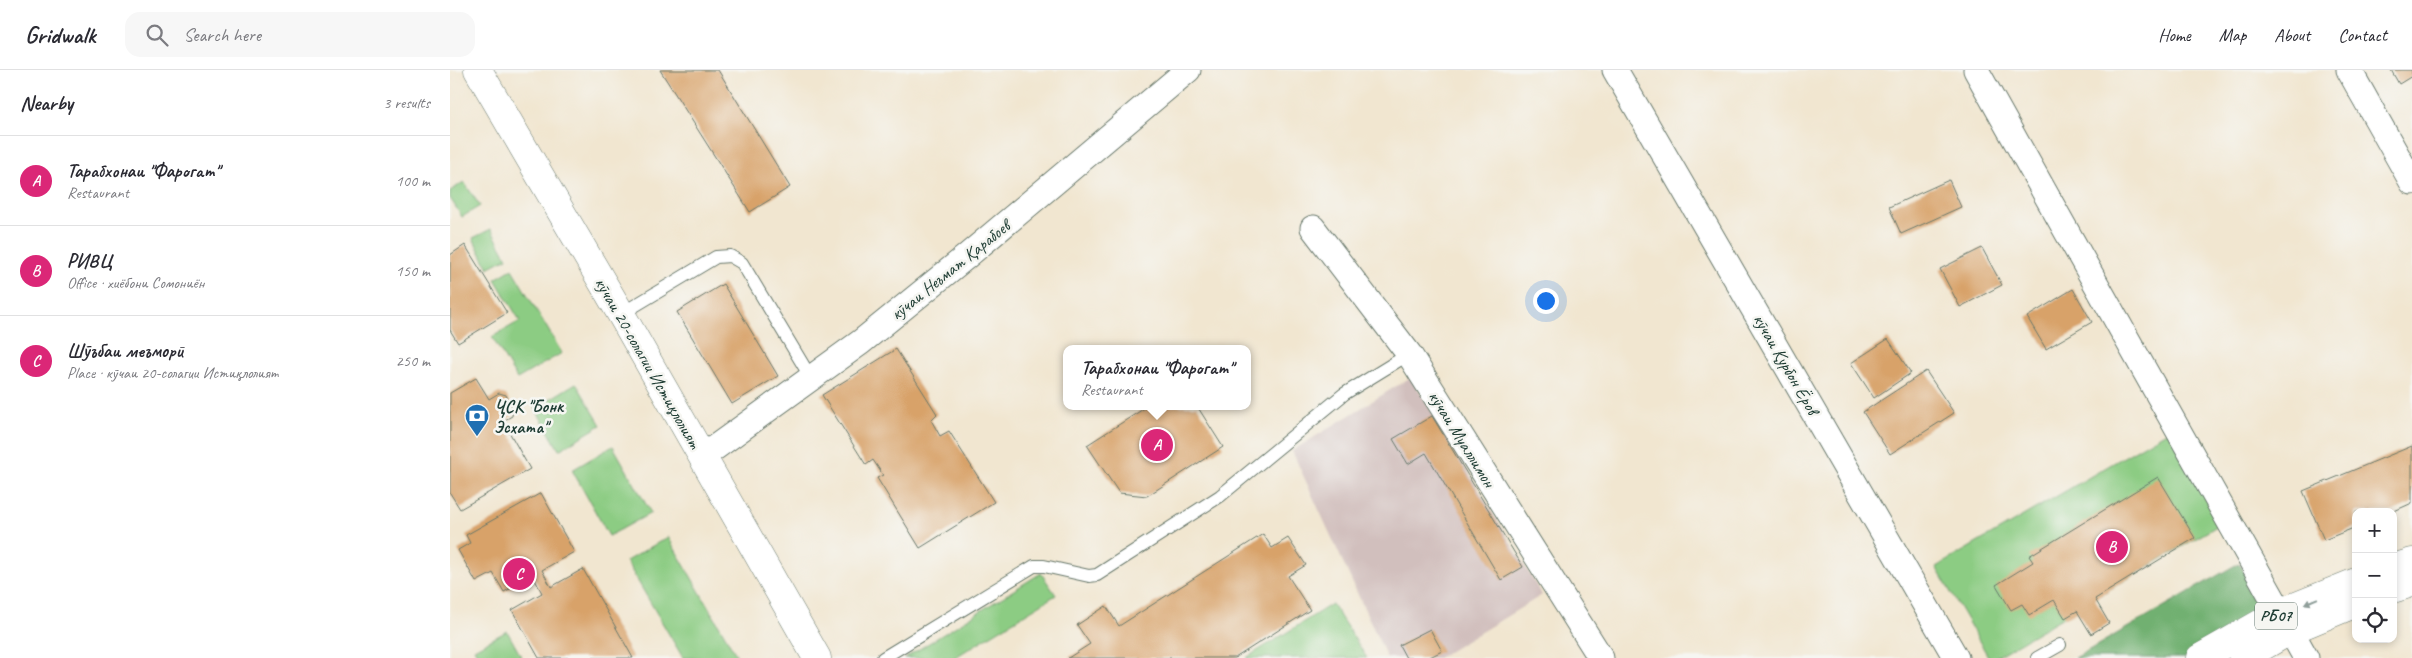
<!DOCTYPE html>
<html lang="en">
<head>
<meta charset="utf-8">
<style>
	:root { --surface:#fff; --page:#f7f7f7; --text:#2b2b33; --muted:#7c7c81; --line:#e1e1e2; --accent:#db2777 }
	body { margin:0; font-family:Caveat,sans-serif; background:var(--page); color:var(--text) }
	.controls { position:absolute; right:15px; bottom:15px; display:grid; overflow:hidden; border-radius:10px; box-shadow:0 2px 8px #0003 }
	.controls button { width:45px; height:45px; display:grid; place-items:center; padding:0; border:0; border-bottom:1px solid var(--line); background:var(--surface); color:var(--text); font:25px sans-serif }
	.you { position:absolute; left:1095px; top:230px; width:18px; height:18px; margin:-12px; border:4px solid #fff; border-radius:50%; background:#1a73e8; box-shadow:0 0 0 8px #1a73e833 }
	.badge { display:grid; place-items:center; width:32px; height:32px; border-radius:50%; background:var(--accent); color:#fff; font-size:16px; font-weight:700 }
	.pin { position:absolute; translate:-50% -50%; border:2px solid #fff; box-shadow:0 1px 5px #0006 }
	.popup { position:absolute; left:613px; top:275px; width:188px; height:65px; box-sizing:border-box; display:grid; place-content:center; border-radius:10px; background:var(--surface); filter:drop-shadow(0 1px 4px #0005); font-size:16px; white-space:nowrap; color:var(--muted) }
	.popup b { font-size:19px; color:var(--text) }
	.popup::after { content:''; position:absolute; left:50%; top:100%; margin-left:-10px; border:10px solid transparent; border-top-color:var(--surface) }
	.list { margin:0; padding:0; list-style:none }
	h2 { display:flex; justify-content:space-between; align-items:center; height:65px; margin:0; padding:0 20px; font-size:21px }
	h2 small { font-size:16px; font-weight:400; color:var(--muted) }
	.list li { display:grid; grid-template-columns:32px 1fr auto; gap:15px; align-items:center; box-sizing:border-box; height:90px; padding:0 20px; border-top:1px solid var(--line) }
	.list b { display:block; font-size:19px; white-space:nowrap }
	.list p { margin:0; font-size:16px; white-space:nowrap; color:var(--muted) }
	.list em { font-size:16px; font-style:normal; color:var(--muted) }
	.icon { flex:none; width:28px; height:28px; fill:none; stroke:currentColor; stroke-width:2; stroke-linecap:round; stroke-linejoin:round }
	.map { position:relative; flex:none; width:1962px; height:588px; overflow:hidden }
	header { display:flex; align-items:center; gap:30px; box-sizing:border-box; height:70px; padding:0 25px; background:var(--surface); border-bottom:1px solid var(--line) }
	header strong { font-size:24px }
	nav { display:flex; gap:28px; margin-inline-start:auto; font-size:18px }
	.search { width:350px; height:45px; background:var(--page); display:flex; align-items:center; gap:12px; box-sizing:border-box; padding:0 18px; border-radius:15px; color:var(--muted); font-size:19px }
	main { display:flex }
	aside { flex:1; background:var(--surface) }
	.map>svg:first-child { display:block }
</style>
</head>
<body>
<header>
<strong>Gridwalk</strong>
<div class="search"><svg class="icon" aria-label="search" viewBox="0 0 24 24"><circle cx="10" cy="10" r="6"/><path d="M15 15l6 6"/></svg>Search here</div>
<nav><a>Home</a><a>Map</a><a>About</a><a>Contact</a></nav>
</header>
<main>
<aside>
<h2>Nearby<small>3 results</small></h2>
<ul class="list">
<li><span class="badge">A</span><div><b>Тарабхонаи &quot;Фарогат&quot;</b><p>Restaurant</p></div><em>100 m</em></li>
<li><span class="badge">B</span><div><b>РИВЦ</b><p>Office · хиёбони Сомониён</p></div><em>150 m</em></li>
<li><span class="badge">C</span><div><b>Шӯъбаи меъморӣ</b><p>Place · кӯчаи 20-солагии Истиқлолият</p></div><em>250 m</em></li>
</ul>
</aside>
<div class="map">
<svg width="1962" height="588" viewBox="0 0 1962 588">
	<rect width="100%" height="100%" fill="#f6f6f2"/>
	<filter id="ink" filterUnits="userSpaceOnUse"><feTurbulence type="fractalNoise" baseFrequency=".02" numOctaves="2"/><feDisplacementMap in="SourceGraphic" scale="10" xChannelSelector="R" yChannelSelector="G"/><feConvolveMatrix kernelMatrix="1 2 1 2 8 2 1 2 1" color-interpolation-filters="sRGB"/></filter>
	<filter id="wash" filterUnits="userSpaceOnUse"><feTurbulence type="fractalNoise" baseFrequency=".0096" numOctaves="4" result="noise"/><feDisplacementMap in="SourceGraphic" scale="20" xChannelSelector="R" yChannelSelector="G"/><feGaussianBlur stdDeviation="1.12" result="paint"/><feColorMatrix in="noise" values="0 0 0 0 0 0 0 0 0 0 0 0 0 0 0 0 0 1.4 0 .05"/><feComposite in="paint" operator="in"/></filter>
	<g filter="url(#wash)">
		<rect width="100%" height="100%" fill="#f1e6d0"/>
		<polygon fill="#d1bfbd" points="961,307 1092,525 988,588 937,588 842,381"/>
		<g fill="#8ccc83" stroke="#56845c">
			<polygon points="14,112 30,136 12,147 0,128 0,121"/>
			<polygon points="41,159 57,188 38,198 23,168"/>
			<polygon points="62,199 112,283 67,309 42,267 70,251 45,209"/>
			<polygon points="126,313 151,355 109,380 85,338"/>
			<polygon points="1718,361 1772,453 1544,588 1539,588 1486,497"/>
			<polygon points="163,376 201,443 159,466 122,400"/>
			<polygon points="218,467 288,588 233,588 176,491"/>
			<polygon points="591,503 606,525 504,588 455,588"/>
			<polygon points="882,534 917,588 796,588"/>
			<polygon points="57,561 72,588 29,588 24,579"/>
		</g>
		<polygon fill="#71b071" stroke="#487652" points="1789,493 1822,550 1757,588 1625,588"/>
		<g id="blocks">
			<g fill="#d8a269">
				<polygon points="210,0 268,0 340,117 300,142"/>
				<polygon points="1941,0 1962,0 1962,6 1949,14"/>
				<polygon points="1499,110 1511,137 1451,164 1439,137"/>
				<polygon points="15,175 57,243 8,273 0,260 0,185"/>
				<polygon points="1532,178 1552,215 1510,237 1490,199"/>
				<polygon points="273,214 328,306 282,334 227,242"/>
				<polygon points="1623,219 1642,252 1596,279 1577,247"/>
				<polygon points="1438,269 1461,303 1424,328 1401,293"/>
				<polygon points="446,279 487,344 481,350 490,366 499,361 544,432 470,478 427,408 433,405 423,390 416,395 372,325"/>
				<polygon points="1476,301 1504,343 1440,384 1413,342"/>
				<polygon points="26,308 39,329 49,323 56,325 63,338 62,346 53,351 80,399 10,439 0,423 0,323"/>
				<polygon points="698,336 747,336 773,377 697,426 669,423 637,375"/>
				<polygon points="982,346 1073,497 1051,510 976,383 958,394 943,369"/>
				<polygon points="1962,376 1962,433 1942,442 1906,442 1906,457 1874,470 1853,421"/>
				<polygon points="1708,407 1745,468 1645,529 1659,553 1641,564 1627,541 1615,548 1604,530 1579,545 1572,534 1561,540 1546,515 1583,492 1579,486"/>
				<polygon points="91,423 124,482 92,500 101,517 133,499 183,588 89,588 62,540 92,523 83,506 54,522 43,503 26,512 8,480 20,473 16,465"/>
				<polygon points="813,464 822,478 838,468 856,495 838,506 860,540 785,588 618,588 640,574 627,555 656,536 669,556"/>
				<polygon points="980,559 992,581 978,588 956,588 949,575"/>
			</g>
		</g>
	</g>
	<g filter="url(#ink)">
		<use href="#blocks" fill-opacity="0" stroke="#68786b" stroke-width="1"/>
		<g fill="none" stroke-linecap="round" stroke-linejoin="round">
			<defs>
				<g id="lane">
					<polyline points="171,244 266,187 280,186 292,193 361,308"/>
					<polyline points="433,588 584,496 594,496 639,506 647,505 770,426 894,324 959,284"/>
					<polyline points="1587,588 1610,575"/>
				</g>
				<g id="street">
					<polyline points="1165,0 1506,588"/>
					<polyline points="1526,0 1856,588"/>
					<polyline points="1899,0 1962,112"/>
					<polyline points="863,158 959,284 1151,588"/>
					<polyline points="252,387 411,272 517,186 738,0"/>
				</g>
				<polyline id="secondary" points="28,0 171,244 367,588"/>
				<g id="highway">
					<polyline points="1943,498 1962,492"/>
					<polyline points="1943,519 1962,513"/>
					<polyline points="1750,588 1829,543 1906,512"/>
					<polyline points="1793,588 1839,561 1906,533"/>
				</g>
			</defs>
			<use href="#lane" stroke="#68786b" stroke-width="14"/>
			<use href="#street" stroke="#68786b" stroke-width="27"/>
			<use href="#secondary" stroke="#68786b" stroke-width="29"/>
			<use href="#highway" stroke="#68786b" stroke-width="29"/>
			<use href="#lane" stroke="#fff" stroke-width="12"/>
			<use href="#street" stroke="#fff" stroke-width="25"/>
			<use href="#secondary" stroke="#fff" stroke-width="28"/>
			<use href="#highway" stroke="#fff" stroke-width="28"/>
		</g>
		<defs><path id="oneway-solid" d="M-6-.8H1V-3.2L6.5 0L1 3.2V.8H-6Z" transform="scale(1.25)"/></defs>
		<use fill="#8f9e9a" href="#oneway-solid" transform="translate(1861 531) rotate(157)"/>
	</g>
	<defs>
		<symbol id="bank-pin" viewBox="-11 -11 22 30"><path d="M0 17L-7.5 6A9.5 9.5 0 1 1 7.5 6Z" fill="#1f6fb2" stroke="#f6f6f2"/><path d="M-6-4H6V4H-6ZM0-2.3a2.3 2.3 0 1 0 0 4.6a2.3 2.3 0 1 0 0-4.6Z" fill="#fff"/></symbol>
	</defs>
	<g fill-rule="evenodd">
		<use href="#bank-pin" x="13" y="332" width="28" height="38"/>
	</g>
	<g text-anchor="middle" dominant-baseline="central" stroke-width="5" stroke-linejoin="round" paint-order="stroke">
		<rect fill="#f6f6f2" stroke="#60746d" stroke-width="1" x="1805" y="532.5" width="42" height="27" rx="4"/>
		<g font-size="16" font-weight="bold" fill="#1f3d34">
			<text x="1826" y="546">РБ07</text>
		</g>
		<g font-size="18" fill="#1f3d34" stroke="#f6f6f2">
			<text transform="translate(500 200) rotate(-39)">кӯчаи Неъмат Қарабоев</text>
			<text transform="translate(198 293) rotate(60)">кӯчаи 20-солагии Истиқлолият</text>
			<text transform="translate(1336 294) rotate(60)">кӯчаи Қурбон Ёров</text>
			<text transform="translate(1012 369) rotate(58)">кӯчаи Муаллимон</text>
		</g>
		<g font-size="18" font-weight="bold" fill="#1f3d34" stroke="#f6f6f2" text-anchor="start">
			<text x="44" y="336">ҶСК "Бонк<tspan x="44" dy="21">Эсхата"</tspan></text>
		</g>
	</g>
</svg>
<div class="controls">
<button>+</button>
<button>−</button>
<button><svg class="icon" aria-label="locate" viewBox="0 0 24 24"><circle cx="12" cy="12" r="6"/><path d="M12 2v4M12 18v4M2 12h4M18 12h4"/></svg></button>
</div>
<div class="you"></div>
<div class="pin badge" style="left:707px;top:375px">A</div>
<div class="popup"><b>Тарабхонаи &quot;Фарогат&quot;</b>Restaurant</div>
<div class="pin badge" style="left:1662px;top:477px">B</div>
<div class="pin badge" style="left:69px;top:504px">C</div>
</div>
</main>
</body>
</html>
